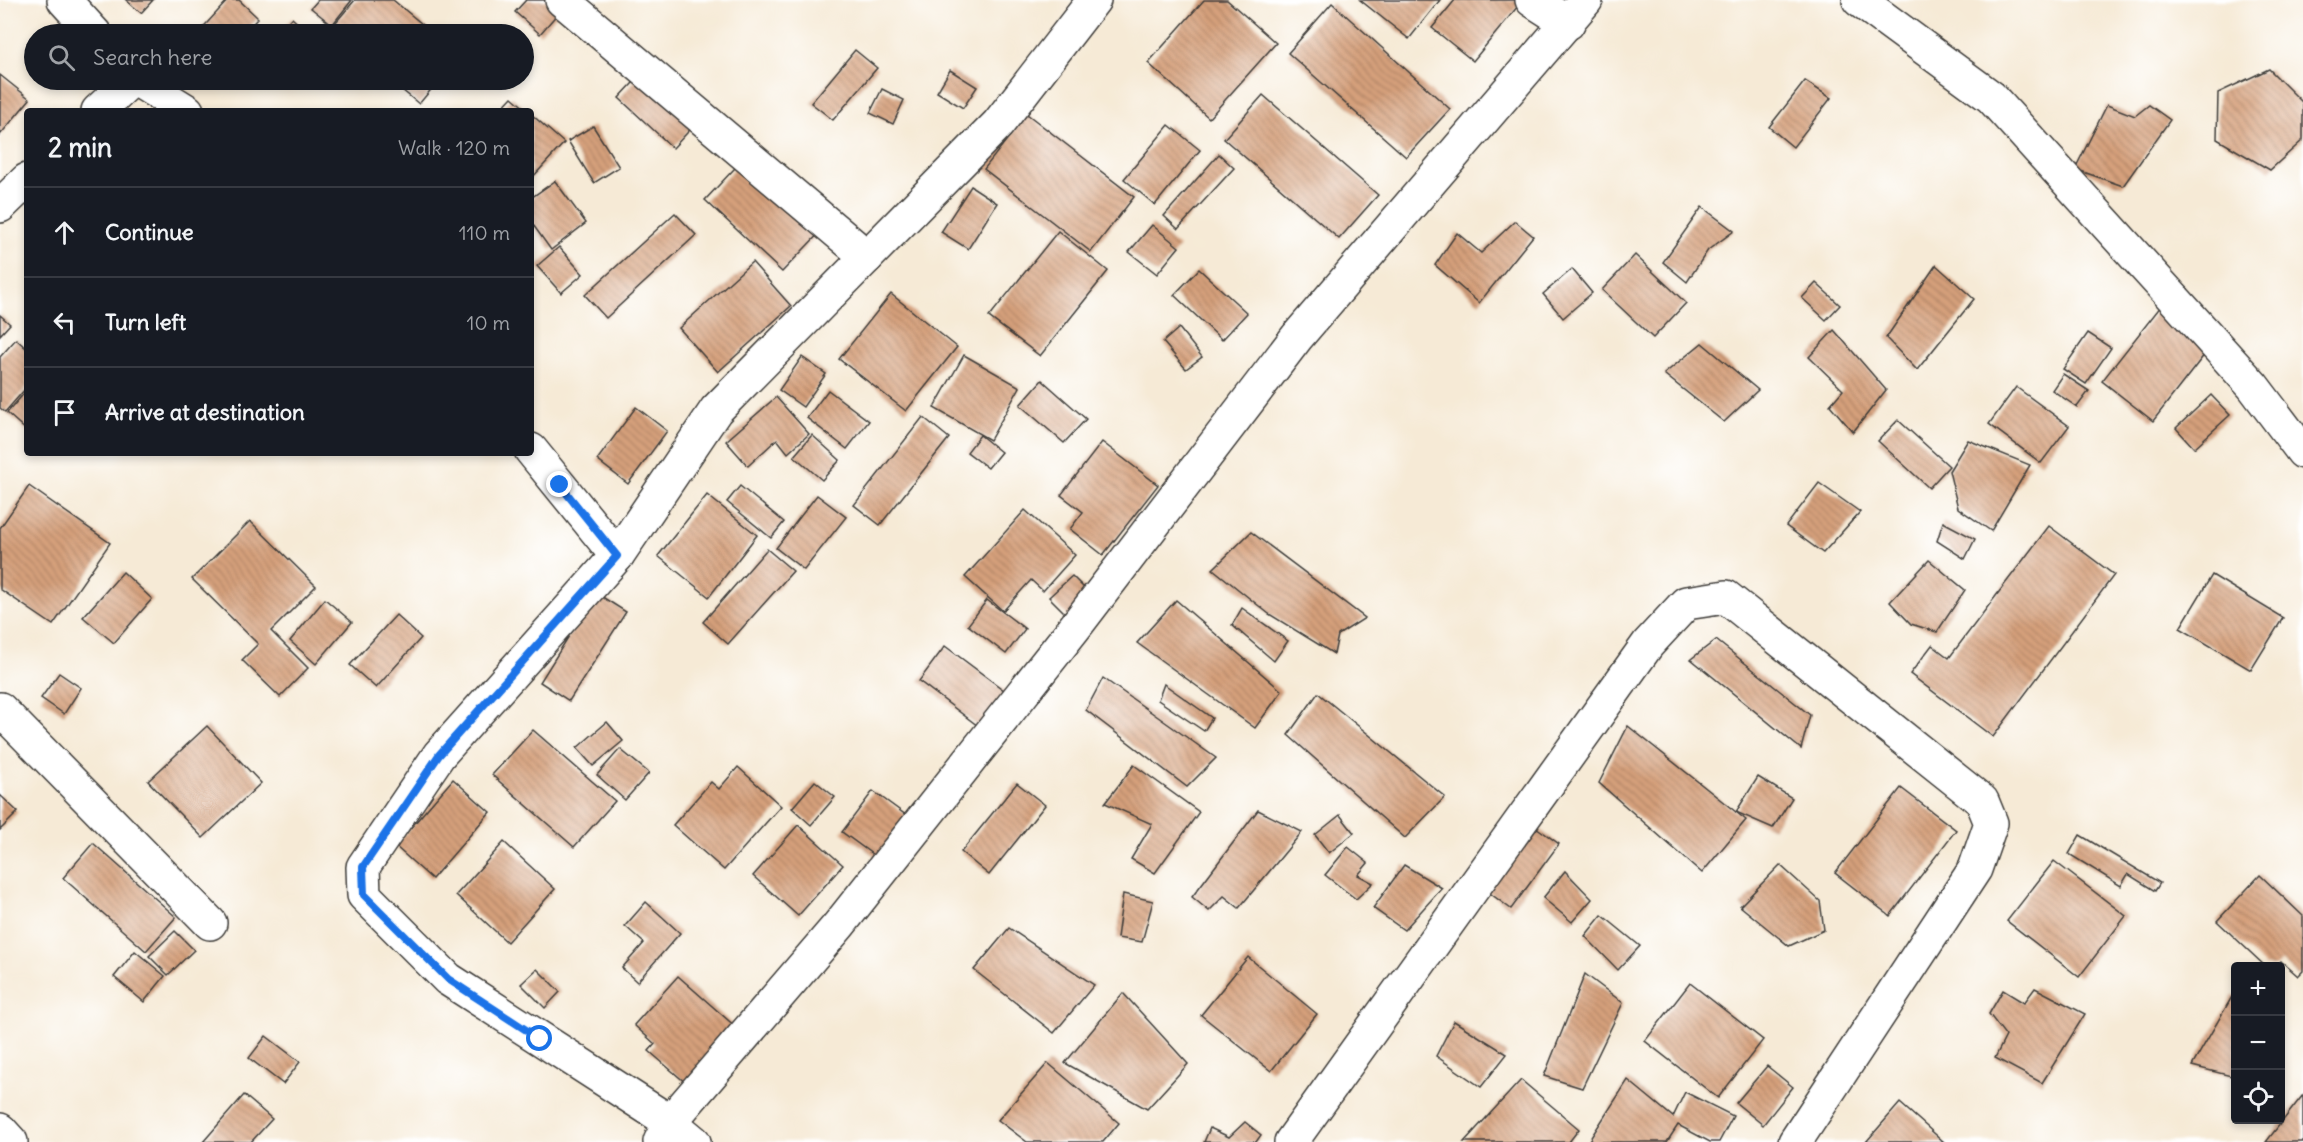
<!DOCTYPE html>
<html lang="en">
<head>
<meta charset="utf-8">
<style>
	:root { --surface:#171b24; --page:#242831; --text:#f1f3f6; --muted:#9ea1a6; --line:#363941 }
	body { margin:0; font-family:Delius,sans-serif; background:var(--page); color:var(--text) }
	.controls { position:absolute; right:18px; bottom:18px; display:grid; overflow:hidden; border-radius:6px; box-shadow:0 3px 9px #0003 }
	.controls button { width:54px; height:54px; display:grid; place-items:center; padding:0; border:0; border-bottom:2px solid var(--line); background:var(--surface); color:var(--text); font:30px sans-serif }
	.stop { position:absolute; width:18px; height:18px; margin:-14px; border:4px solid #1a73e8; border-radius:50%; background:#fff }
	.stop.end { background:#1a73e8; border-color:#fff; box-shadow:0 2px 6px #0008 }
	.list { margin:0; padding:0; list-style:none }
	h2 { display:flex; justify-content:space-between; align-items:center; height:78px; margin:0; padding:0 24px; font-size:26px }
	h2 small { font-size:20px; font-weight:400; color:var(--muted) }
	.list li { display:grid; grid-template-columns:39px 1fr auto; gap:18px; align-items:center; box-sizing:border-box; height:90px; padding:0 24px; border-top:2px solid var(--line) }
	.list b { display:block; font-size:22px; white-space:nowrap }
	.list em { font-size:20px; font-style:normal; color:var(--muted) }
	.icon { flex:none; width:33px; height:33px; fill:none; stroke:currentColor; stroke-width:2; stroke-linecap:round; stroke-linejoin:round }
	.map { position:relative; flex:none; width:2303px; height:1142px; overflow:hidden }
	.search { position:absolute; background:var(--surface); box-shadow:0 3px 9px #0003; left:24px; top:24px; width:510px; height:66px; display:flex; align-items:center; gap:15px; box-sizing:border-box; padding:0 21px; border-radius:33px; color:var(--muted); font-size:22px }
	.panel { position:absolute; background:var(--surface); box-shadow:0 3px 9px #0003; left:24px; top:108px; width:510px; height:348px; border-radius:6px }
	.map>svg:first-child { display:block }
</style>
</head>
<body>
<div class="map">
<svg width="2303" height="1142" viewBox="0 0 2303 1142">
	<defs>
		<pattern id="building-back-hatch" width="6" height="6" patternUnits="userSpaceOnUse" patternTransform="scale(1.5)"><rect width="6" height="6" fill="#d6a07b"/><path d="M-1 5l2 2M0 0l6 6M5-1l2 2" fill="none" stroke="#ad8264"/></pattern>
	</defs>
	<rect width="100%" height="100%" fill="#fff"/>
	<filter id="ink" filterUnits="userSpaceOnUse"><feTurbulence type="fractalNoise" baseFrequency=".0167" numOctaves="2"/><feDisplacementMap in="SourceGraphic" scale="12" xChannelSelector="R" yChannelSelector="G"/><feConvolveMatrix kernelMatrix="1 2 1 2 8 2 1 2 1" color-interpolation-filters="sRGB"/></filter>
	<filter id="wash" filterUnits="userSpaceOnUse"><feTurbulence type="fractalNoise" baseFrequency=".008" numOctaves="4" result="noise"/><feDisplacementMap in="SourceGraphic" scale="24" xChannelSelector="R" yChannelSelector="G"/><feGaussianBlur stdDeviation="1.35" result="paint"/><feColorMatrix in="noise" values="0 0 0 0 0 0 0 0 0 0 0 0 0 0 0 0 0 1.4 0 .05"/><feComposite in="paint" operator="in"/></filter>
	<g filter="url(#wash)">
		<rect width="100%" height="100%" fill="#f6ead6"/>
		<g id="blocks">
			<g fill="url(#building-back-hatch)">
				<polygon points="126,0 153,0 141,13"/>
				<polygon points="228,0 239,0 258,18 243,34 197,34"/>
				<polygon points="318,0 352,0 332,25 311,8"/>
				<polygon points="355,0 393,0 434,34 337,34 330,29"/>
				<polygon points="526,0 559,0 565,5 540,34 515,12"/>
				<polygon points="1204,0 1227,0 1276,43 1209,118 1148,63"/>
				<polygon points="1360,0 1440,0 1409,39"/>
				<polygon points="1455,0 1523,0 1473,61 1432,28"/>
				<polygon points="1332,3 1450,109 1406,157 1288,53"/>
				<polygon points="292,18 304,29 299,34 277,34"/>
				<polygon points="855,50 877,68 833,120 811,103"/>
				<polygon points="646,69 700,119 673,148 619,98"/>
				<polygon points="2269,69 2303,103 2303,140 2270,170 2217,139 2218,93"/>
				<polygon points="950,70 977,87 963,108 937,92"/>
				<polygon points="0,75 30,99 0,135"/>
				<polygon points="390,80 439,80 419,104"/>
				<polygon points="1805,81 1831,98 1793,147 1769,127"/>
				<polygon points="882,89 904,100 893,124 870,113"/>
				<polygon points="1263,95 1378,195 1339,239 1224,139"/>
				<polygon points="512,97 528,111 499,111"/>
				<polygon points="2107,105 2135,116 2149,105 2170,120 2123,186 2075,169"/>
				<polygon points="531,114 564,143 531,179"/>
				<polygon points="1027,114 1134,197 1091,252 984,169"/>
				<polygon points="1169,125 1200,150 1155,205 1124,179"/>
				<polygon points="593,126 619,167 594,183 568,141"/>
				<polygon points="749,153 826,226 782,272 705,200"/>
				<polygon points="1219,154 1234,168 1178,229 1164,216"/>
				<polygon points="555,181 586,223 551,250 531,222 531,198"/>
				<polygon points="971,186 997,203 968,249 941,232"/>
				<polygon points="1702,207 1734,231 1708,250 1687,282 1663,262"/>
				<polygon points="675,213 696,235 606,318 585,295"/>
				<polygon points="1515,221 1533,236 1479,303 1435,265 1457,233 1481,253"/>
				<polygon points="1152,225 1179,247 1157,274 1129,252"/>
				<polygon points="1058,231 1108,271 1040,356 989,317"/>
				<polygon points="559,247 583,274 561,293 537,266"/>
				<polygon points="1635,255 1686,303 1653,338 1602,290"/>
				<polygon points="752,262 791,306 718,372 679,328"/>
				<polygon points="1936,265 1974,299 1917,370 1886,338"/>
				<polygon points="1199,269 1247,313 1222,340 1174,295"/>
				<polygon points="1572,269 1592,293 1563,318 1543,294"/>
				<polygon points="1816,283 1840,305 1826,320 1802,298"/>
				<polygon points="891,294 957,347 906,411 839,359"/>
				<polygon points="2165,301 2215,341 2153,421 2102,381"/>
				<polygon points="0,315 10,324 0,335"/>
				<polygon points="1179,328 1202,357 1186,369 1163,342"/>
				<polygon points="1834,330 1886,390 1853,432 1830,405 1843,390 1809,357"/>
				<polygon points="2088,333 2111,348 2086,384 2063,369"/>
				<polygon points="16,339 27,349 27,387 5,412 0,408 0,357"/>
				<polygon points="1702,343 1758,390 1724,422 1664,374"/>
				<polygon points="964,355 1020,387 990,440 934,408"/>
				<polygon points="802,357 826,374 803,407 779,390"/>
				<polygon points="2063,374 2089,391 2077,407 2052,390"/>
				<polygon points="1042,380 1086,419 1064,443 1020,405"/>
				<polygon points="2016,387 2069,426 2041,463 1989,424"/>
				<polygon points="27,390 27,431 7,413"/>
				<polygon points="828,390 869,421 847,449 807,418"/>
				<polygon points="2211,395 2230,415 2194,448 2176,428"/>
				<polygon points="776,397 809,434 788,453 777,439 748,466 726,441"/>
				<polygon points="636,407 667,431 628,484 597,460"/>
				<polygon points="923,417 949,438 880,525 854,505"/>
				<polygon points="1898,420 1949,466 1929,488 1878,441"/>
				<polygon points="812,435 840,460 822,480 794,456"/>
				<polygon points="980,435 1001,452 988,468 967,452"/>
				<polygon points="1968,440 2030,465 1991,531 1958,508 1949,471"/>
				<polygon points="1102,442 1158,485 1103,555 1070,529 1083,512 1061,495"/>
				<polygon points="1819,483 1860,512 1823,553 1786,526"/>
				<polygon points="29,486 110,543 53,625 0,589 0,528"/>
				<polygon points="740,486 784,522 771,538 727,502"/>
				<polygon points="707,495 757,535 709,597 658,556"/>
				<polygon points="817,495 846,517 804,570 776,548"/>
				<polygon points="1025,510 1075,555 1043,591 1031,580 1003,611 965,577"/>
				<polygon points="250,521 316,586 271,631 308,668 280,697 242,660 258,644 192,579"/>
				<polygon points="1943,522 1975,539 1965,559 1937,541"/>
				<polygon points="2049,526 2114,575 1993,737 1910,674 1932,645 1949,658"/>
				<polygon points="1251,532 1365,618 1338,635 1334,654 1269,614 1213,569"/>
				<polygon points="767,549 793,571 728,644 703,622"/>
				<polygon points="1929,560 1965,590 1937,632 1911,624 1890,602"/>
				<polygon points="123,572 152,599 114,643 83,617"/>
				<polygon points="2212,575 2283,618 2251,670 2180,628"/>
				<polygon points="1072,576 1093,597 1070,618 1049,597"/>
				<polygon points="596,593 626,612 569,701 540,682"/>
				<polygon points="325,599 352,622 316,664 290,641"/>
				<polygon points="987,600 1025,629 1006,654 968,625"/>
				<polygon points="1176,600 1282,691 1255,728 1137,643"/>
				<polygon points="1242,608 1288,641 1274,661 1232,625"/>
				<polygon points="396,615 421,638 376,688 350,665"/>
				<polygon points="1716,640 1810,715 1801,749 1691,659"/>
				<polygon points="945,646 1009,694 982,729 919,681"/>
				<polygon points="59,673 81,688 64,714 41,698"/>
				<polygon points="1103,678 1216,758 1187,787 1086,710"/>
				<polygon points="1164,684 1212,718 1204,731 1158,700"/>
				<polygon points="1318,693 1445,797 1405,838 1288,735"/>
				<polygon points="607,722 623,741 593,766 577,748"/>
				<polygon points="207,726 261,783 203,838 148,781"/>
				<polygon points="1628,726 1746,820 1702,873 1599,783"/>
				<polygon points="533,730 615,801 574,847 492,775"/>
				<polygon points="620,749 649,773 625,800 597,775"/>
				<polygon points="1134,765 1199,812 1155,873 1131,859 1152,824 1105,803"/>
				<polygon points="738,767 781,806 724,870 673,825 711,782 719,789"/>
				<polygon points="1758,777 1792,798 1773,828 1736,812"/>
				<polygon points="453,779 490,812 432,879 395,846"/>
				<polygon points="815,781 835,797 811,825 792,808"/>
				<polygon points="1017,783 1045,805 989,875 961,852"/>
				<polygon points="1901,788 1956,830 1890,916 1835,873"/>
				<polygon points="873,791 914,821 883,862 842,832"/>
				<polygon points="0,795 18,812 0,830"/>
				<polygon points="1258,810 1302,832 1239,908 1224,896 1209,911 1192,897"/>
				<polygon points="1340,815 1354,833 1329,853 1315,835"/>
				<polygon points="798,825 843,865 798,916 753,876"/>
				<polygon points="1536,827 1559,844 1511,909 1487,891"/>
				<polygon points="2080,835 2160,883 2155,891 2128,874 2121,886 2069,854"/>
				<polygon points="504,842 555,889 507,942 456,895"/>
				<polygon points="93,843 176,917 146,951 63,878"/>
				<polygon points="1348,847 1368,863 1358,875 1373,883 1356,899 1325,875"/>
				<polygon points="2054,861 2126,916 2079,977 2007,921"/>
				<polygon points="1404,865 1442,888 1404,930 1373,908"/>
				<polygon points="1780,865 1820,901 1824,930 1789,946 1740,906"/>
				<polygon points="1565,871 1592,899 1572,922 1543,898"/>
				<polygon points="2260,875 2303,916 2303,971 2298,976 2281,961 2276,966 2265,966 2217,921"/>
				<polygon points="1123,894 1153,901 1142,942 1117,938"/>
				<polygon points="646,902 680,933 637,982 622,968 644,943 625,926"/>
				<polygon points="1602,915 1640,946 1618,970 1585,936"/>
				<polygon points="1009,928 1094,985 1054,1033 974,970"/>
				<polygon points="175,931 194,950 168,975 149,956"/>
				<polygon points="135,951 165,976 144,1002 114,977"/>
				<polygon points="1248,957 1317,1014 1271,1071 1201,1015"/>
				<polygon points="537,969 560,992 545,1008 521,984"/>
				<polygon points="1585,974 1623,1003 1582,1088 1544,1076"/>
				<polygon points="678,976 737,1028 687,1084 649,1051 655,1044 634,1025"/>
				<polygon points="1690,983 1763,1040 1718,1098 1645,1041"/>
				<polygon points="2035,988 2085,1014 2042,1083 1995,1058 2006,1036 1989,1014 2003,990 2024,1003"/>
				<polygon points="1123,993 1188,1064 1147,1109 1065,1063"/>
				<polygon points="2233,995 2236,995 2236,1069 2231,1076 2192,1066"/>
				<polygon points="1454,1021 1507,1054 1481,1087 1436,1056"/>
				<polygon points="266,1036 300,1062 283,1084 249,1058"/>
				<polygon points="1048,1063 1119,1123 1103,1142 1027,1142 998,1120"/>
				<polygon points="1767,1066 1793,1087 1763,1125 1736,1103"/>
				<polygon points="1521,1080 1579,1129 1569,1142 1464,1142"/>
				<polygon points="1628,1080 1673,1117 1685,1092 1733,1116 1719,1142 1710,1142 1678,1125 1667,1142 1588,1142"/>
				<polygon points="244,1095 272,1119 251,1142 203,1142"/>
				<polygon points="2303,1095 2303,1142 2266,1142"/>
				<polygon points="1900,1103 1944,1142 1866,1142"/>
				<polygon points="1245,1122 1261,1135 1256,1142 1204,1142 1210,1128 1229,1137"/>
			</g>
		</g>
	</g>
	<g filter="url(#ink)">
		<use href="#blocks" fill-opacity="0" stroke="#3d3b38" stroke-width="1.5"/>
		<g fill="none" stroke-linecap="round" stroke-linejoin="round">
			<defs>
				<g id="street">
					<polyline points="64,0 95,34"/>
					<polyline points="562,0 867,257"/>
					<polyline points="1532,0 1568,23"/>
					<polyline points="1859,0 1991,97 2253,386 2303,452"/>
					<polyline points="137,80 187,111"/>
					<polyline points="98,111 131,80"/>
					<polyline points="0,206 27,180"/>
					<polyline points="531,450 617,556 439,755 363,867 364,895 448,979 670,1122 694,1142"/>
					<polyline points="617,556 716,410 998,124 1094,0"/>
					<polyline points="0,709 210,923"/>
					<polyline points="0,1130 11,1142"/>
					<polyline points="660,1142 670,1122 839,925 1075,627 1297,337 1586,0"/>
					<polyline points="1291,1142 1648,644 1686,603 1726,597 1982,801 1991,823 1975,869 1795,1142"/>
				</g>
			</defs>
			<use href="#street" stroke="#3d3b38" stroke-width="36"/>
			<use href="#street" stroke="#fff" stroke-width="33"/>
		</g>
	</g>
	<g fill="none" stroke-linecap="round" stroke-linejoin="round" filter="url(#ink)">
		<polyline stroke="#1a73e8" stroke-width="8" points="540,1039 448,979 364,895 363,867 439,755 617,556 560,485"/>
	</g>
</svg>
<div class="controls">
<button>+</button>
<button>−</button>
<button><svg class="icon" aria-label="locate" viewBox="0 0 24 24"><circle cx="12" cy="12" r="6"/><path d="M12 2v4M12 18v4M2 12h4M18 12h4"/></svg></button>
</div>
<div class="stop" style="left:540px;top:1039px"></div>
<div class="stop end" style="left:560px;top:485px"></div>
<div class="search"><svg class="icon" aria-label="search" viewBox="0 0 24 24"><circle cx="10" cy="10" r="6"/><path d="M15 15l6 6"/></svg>Search here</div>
<section class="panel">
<h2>2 min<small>Walk · 120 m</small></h2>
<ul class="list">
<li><svg class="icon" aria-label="ahead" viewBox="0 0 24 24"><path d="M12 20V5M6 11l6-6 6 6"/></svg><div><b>Continue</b></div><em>110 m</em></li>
<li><svg class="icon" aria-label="left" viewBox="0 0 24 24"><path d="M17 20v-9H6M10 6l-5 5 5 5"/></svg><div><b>Turn left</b></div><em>10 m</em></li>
<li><svg class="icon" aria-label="arrive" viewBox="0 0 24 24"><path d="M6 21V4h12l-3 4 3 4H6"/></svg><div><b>Arrive at destination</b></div></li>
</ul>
</section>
</div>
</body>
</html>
